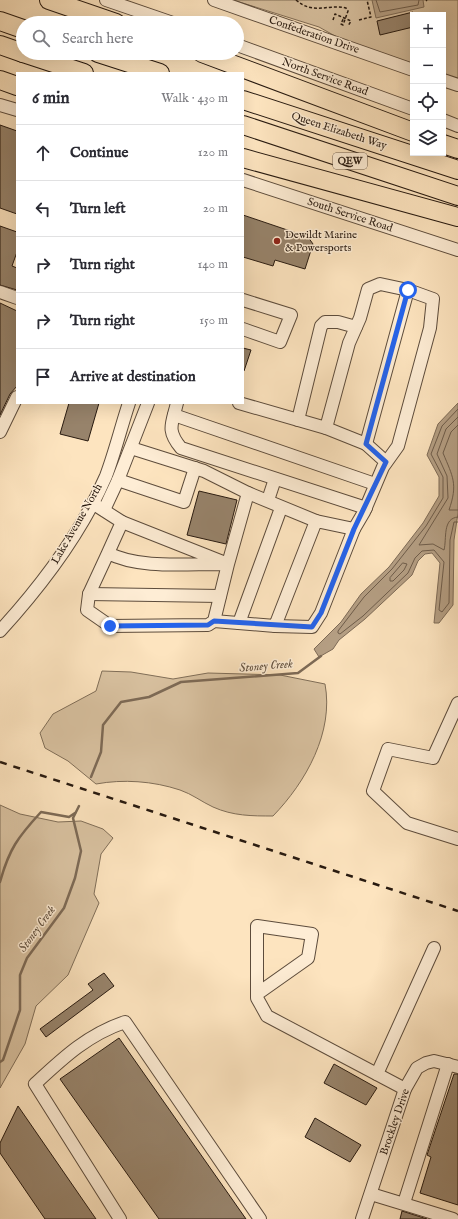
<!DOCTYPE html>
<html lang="en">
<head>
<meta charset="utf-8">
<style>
	:root { --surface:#fff; --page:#f7f7f7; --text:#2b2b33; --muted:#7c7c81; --line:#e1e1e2 }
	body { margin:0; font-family:"IM FELL English",serif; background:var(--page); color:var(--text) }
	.controls { position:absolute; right:12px; top:12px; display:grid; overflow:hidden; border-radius:0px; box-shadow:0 4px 16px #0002 }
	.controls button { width:36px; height:36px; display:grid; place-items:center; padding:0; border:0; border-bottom:1px solid var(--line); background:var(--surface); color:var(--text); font:20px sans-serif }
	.stop { position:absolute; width:12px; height:12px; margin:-9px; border:3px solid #2563eb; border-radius:50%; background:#fff }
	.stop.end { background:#2563eb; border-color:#fff; box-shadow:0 1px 4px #0008 }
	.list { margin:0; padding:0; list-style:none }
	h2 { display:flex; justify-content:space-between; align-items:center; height:52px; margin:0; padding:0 16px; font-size:17px }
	h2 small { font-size:13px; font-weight:400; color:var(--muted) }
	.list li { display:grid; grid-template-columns:26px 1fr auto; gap:12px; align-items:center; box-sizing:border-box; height:56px; padding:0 16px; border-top:1px solid var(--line) }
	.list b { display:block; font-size:15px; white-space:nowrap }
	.list em { font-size:13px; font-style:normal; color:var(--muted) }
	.icon { flex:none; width:22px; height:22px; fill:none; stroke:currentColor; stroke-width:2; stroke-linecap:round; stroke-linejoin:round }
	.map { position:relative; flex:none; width:458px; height:1219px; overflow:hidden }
	.search { position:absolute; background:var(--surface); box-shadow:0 4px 16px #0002; left:16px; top:16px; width:228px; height:44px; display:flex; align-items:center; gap:10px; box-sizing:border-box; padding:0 14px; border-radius:22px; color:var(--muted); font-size:15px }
	.panel { position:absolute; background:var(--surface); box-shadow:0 4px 16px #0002; left:16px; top:72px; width:228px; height:332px; border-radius:0px }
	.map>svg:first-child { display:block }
</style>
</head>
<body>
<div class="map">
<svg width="458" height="1219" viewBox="0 0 458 1219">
	<rect width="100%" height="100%" fill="#fde4bf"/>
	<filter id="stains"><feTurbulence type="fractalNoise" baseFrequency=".005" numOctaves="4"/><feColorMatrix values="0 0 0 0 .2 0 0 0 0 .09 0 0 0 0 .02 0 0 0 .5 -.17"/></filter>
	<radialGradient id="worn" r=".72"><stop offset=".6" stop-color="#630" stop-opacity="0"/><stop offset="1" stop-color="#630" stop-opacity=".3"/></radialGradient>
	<g fill="#d9c2a1" stroke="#806e58">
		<polygon points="233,0 458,0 458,85 443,80 443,15 413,15 413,70 369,55 319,27"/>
		<path d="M102,671L131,672L173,679L208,673L280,675L325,684C334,732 306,782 273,816C252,816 233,816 213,807C202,802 192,794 180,790C153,781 123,779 96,784L68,761L45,748L40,733L53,714L96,691Z"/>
		<polygon points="0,805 20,814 58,822 81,821 103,829 113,838 101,854 94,894 99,903 68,975 36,1006 25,1044 0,1088"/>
	</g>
	<g fill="#b59f84" stroke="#7d6a56">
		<polygon points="372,0 423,0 424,7 376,18"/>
		<polygon points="458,403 458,513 454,540 453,605 439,623 434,623 440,563 432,553 425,554 418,561 412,575 365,619 339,640 333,649 319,657 314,649 341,622 361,594 389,567 423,523 439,496 439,477 427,455 438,424"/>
	</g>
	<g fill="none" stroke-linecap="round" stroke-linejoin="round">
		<g stroke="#6e5c4a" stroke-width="1">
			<polyline points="376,0 380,12 418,5 419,0"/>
			<polyline points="458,409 442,426 431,454 443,477 443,498 426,526 392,569 364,597 338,631 338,633 340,634 363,616 408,573 415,558 422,551 434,550 444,562 439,610 442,612 449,603 450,540 454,522 458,522"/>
			<path d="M458,417L446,429L437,454L447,476L448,498L419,545L433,544L444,550C447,539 442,518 458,517"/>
			<path d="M458,425L451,432L443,453C453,477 458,484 449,510H458"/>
			<polygon points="403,563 407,564 404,570 393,581 390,581 390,578"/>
		</g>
		<g stroke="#7d6a56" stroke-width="2.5">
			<polyline points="91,777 101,752 103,725 121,702 149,697 181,682 298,673 321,656"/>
			<path d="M0,882C9,849 18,837 41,812L69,817L75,813"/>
			<polyline points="0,1062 3,1060 20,1010 20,975 27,958 64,908 75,878 81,851 73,818 79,806"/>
		</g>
	</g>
	<g fill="#97836b" stroke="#281a10">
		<polygon points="413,12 413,27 380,35 377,21"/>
		<polygon points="0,125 17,131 17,214 0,208"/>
		<polygon points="243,215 308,237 313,244 305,269 275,260 273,266 243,257"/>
		<polygon points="0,226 17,232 17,252 12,266 17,268 17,290 0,285"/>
		<polygon points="0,303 17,311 17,386 10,394 0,415"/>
		<polygon points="243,348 251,350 244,371 243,370"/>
		<polygon points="69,403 99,403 88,441 60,434"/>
		<polygon points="199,491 237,500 226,544 187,535"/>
		<polygon points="104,973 114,986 46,1037 40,1029 93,990 88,984"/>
		<polygon points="119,1038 246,1219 159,1219 60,1079"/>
		<polygon points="334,1064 377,1088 366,1105 324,1083"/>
		<polygon points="454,1074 458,1074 458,1205 420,1193 431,1157 427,1155"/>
		<polygon points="18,1106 96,1219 45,1219 0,1153 0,1143"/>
		<polygon points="315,1118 361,1145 350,1162 305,1137"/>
		<polygon points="402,1211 427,1219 400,1219"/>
	</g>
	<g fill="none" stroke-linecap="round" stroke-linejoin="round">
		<defs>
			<g id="minor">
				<polyline points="106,0 173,23"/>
				<polyline points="214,0 413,70"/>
				<polyline points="237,45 413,109"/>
				<polyline points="443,80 458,85"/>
				<polyline points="0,105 17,110"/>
				<polyline points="443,120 458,126"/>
				<polyline points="243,180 458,250"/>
				<polyline points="0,292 17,298"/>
				<polyline points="243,300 291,315 280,342 243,329"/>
				<path d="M177,403C172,424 166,430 181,448L366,508"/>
				<polyline points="174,415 375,484"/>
				<polyline points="298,420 321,326 325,322 338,322 356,327"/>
				<polyline points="326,428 366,444 408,290"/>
				<polyline points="0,432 17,397"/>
				<polyline points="366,444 386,462"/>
				<polyline points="118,480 184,502 195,468"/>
				<polyline points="248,493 316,521"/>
				<polyline points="268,500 275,479"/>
				<polyline points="97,506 122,522"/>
				<polyline points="104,510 118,480 148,403"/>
				<path d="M108,553L89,594L87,610L110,626L208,625L214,621L228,564L122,522L108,553C141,570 191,563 228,564L248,493L204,471L131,448"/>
				<polyline points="89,594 220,596"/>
				<polyline points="214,621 275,626 316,521 354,529 364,512 383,467 398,446 430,328 433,299 408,290 380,284 368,289 360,318 349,343 326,428 239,403"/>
				<polyline points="239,623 281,508"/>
				<polyline points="275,626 312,627 321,613 354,529"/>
				<path d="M0,631C42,585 81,534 106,476C115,452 121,427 129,403"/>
				<polyline points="458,703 433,758 388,749 373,791 407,823 458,839"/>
				<polyline points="257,994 308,958 312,934 257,926 257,998 267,1016 405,1089"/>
				<polyline points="377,1074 434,948"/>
				<polyline points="371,1194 453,1219"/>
				<polyline points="404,1203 448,1064"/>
				<path d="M120,1219L35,1084C63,1058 87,1035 125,1022L260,1219"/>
				<polyline points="362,1219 405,1089 417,1068 426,1063 434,1061 458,1067"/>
			</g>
			<g id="highway">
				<polyline points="49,0 116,23"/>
				<polyline points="0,21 23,29"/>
				<polyline points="0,45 23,53"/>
				<polyline points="23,53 84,73"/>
				<polyline points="98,53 160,73"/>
				<polyline points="202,53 413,132"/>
				<polyline points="0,80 17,86"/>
				<polyline points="243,100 458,170"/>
				<polyline points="243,125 458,196"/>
				<polyline points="443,144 458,149"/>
				<polyline points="243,158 458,217"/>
			</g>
		</defs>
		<use href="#minor" stroke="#5d4c3c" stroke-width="14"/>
		<use href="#highway" stroke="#281a10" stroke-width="20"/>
		<g stroke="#281a10" stroke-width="1.5" stroke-dasharray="3 2" stroke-linecap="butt">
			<path d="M296,0C313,15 327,4 346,8L348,11L343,25L341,24L344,17"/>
			<polyline points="426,0 427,1"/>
			<polyline points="333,20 335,14 351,21 348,26"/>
			<polyline points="359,20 371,17 367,0"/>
		</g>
		<use href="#minor" stroke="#feedd5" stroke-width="12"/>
		<use href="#highway" stroke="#fde4bf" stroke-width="18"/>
		<polyline stroke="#281a10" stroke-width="2.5" stroke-dasharray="7 7" stroke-linecap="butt" points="0,762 458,911"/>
	</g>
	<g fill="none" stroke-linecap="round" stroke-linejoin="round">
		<polyline stroke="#2563eb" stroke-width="5" points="110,626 208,625 214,621 312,627 321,613 354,529 386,462 366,444 408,290"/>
	</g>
	<circle fill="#8f2418" stroke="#feedd5" stroke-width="1.5" cx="277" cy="241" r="4"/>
	<g text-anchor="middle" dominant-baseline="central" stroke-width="3" stroke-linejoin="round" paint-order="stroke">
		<rect fill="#feedd5" stroke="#68594b" stroke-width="1" x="333" y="153" width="34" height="16" rx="3"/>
		<g font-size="10" font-weight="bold" fill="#281a10">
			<text x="350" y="161">QEW</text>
		</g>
		<g font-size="11" fill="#281a10" stroke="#feedd5">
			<text transform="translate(314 35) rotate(19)">Confederation Drive</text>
			<text transform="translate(325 77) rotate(20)">North Service Road</text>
			<text transform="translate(339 131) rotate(18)">Queen Elizabeth Way</text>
			<text transform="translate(350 215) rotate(18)">South Service Road</text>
			<text transform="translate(77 524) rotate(-60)">Lake Avenue North</text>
			<text transform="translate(395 1122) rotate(-71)">Brockley Drive</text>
		</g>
		<g font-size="11" fill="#281a10" stroke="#feedd5" text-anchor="start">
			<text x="285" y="235">Dewildt Marine<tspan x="285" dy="13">&amp; Powersports</tspan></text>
		</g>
		<g font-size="12" font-style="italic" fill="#604f3e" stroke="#feedd5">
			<text transform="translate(266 666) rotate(-5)">Stoney Creek</text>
			<text transform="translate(37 929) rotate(-54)">Stoney Creek</text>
		</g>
	</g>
	<rect width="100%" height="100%" filter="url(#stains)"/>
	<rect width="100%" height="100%" fill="url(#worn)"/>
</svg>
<div class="controls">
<button>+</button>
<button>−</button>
<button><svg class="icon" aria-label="locate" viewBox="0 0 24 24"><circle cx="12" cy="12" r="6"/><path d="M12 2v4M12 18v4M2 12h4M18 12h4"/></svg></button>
<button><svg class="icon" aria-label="layers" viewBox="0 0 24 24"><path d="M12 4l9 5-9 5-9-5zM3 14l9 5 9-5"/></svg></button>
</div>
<div class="stop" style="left:408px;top:290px"></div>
<div class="stop end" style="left:110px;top:626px"></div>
<div class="search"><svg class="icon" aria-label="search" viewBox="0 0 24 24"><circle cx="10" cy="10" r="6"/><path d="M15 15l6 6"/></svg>Search here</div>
<section class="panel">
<h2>6 min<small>Walk · 430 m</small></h2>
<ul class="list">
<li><svg class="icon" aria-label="ahead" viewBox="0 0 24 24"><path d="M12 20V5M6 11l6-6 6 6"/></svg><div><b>Continue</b></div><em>120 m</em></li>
<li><svg class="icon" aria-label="left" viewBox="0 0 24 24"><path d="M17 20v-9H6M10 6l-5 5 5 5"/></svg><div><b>Turn left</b></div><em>20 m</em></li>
<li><svg class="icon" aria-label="right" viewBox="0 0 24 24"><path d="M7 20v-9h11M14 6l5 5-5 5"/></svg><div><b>Turn right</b></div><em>140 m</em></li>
<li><svg class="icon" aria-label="right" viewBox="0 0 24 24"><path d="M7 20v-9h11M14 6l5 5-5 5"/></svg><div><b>Turn right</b></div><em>150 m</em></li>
<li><svg class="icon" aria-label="arrive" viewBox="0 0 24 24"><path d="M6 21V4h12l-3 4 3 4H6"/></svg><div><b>Arrive at destination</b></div></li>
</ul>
</section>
</div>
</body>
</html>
